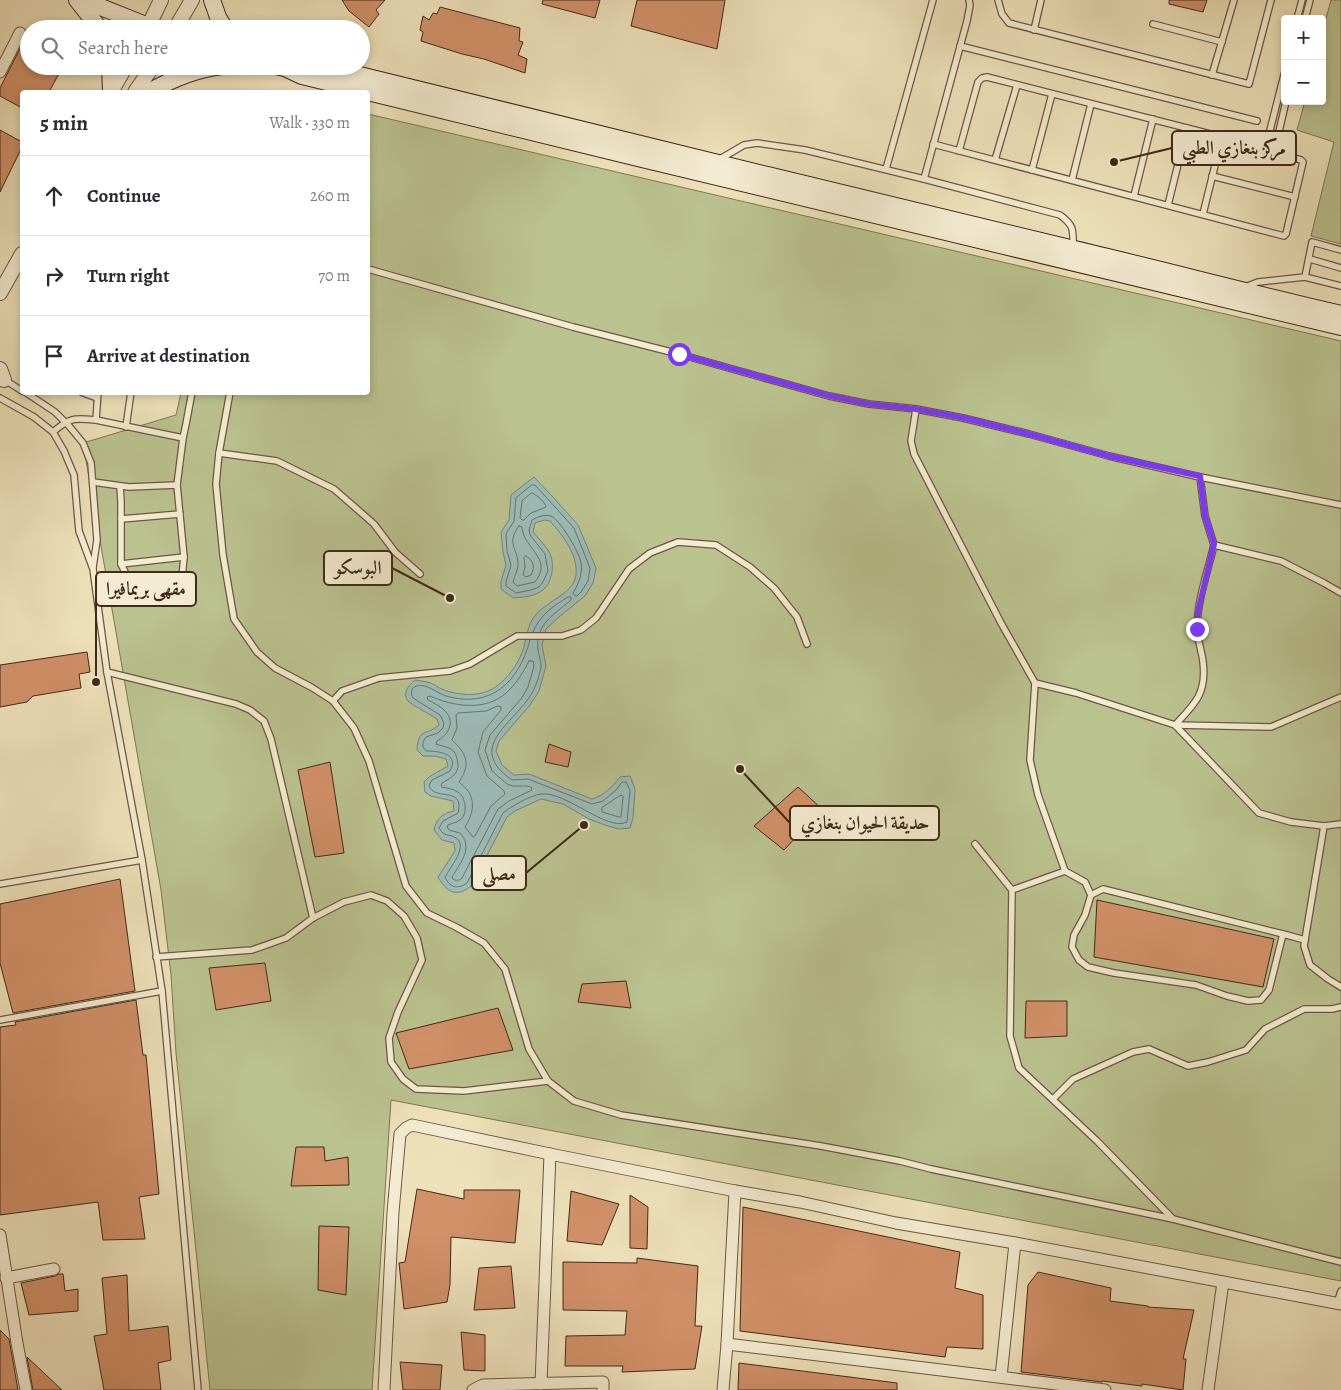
<!DOCTYPE html>
<html lang="en">
<head>
<meta charset="utf-8">
<style>
	:root { --surface:#fff; --page:#f2f2f3; --text:#2b2b33; --muted:#7c7c81; --line:#e1e1e2 }
	body { margin:0; font-family:Alegreya,Amiri,serif; background:var(--page); color:var(--text) }
	.controls { position:absolute; right:15px; top:15px; display:grid; overflow:hidden; border-radius:5px; box-shadow:0 2px 8px #0003 }
	.controls button { width:45px; height:45px; display:grid; place-items:center; padding:0; border:0; border-bottom:1px solid var(--line); background:var(--surface); color:var(--text); font:25px sans-serif }
	.stop { position:absolute; width:15px; height:15px; margin:-11px; border:4px solid #7c3aed; border-radius:50%; background:#fff }
	.stop.end { background:#7c3aed; border-color:#fff; box-shadow:0 1px 5px #0008 }
	.list { margin:0; padding:0; list-style:none }
	h2 { display:flex; justify-content:space-between; align-items:center; height:65px; margin:0; padding:0 20px; font-size:21px }
	h2 small { font-size:16px; font-weight:400; color:var(--muted) }
	.list li { display:grid; grid-template-columns:32px 1fr auto; gap:15px; align-items:center; box-sizing:border-box; height:80px; padding:0 20px; border-top:1px solid var(--line) }
	.list b { display:block; font-size:19px; white-space:nowrap }
	.list em { font-size:16px; font-style:normal; color:var(--muted) }
	.icon { flex:none; width:28px; height:28px; fill:none; stroke:currentColor; stroke-width:2; stroke-linecap:round; stroke-linejoin:round }
	.map { position:relative; flex:none; width:1341px; height:1390px; overflow:hidden }
	.search { position:absolute; background:var(--surface); box-shadow:0 2px 8px #0003; left:20px; top:20px; width:350px; height:55px; display:flex; align-items:center; gap:12px; box-sizing:border-box; padding:0 18px; border-radius:28px; color:var(--muted); font-size:19px }
	.panel { position:absolute; background:var(--surface); box-shadow:0 2px 8px #0003; left:20px; top:90px; width:350px; height:305px; border-radius:5px }
	.map>svg:first-child { display:block }
</style>
</head>
<body>
<div class="map">
<svg width="1341" height="1390" viewBox="0 0 1341 1390">
	<rect width="100%" height="100%" fill="#eee1ba"/>
	<filter id="stains"><feTurbulence type="fractalNoise" baseFrequency=".004" numOctaves="4"/><feColorMatrix values="0 0 0 0 .2 0 0 0 0 .09 0 0 0 0 .02 0 0 0 .5 -.17"/></filter>
	<radialGradient id="worn" r=".72"><stop offset=".6" stop-color="#630" stop-opacity="0"/><stop offset="1" stop-color="#630" stop-opacity=".3"/></radialGradient>
	<g fill="#bac28f" stroke="#7e7554">
		<polygon points="1331,0 1341,0 1341,244 1311,236 1334,142 1297,130 1305,101 1322,101 1322,33"/>
		<polygon points="368,114 1341,341 1341,1281 391,1100 372,1390 210,1390 176,1053 171,975 161,890 83,443 176,415 181,393 368,392"/>
	</g>
	<path fill="#9cbcb8" stroke="#788179" d="M534,477L552,496L578,525L596,568L593,583L585,596L560,616L546,629L542,645L546,666L539,691L530,705L499,741L496,751L502,765L514,775L529,774L592,799C605,795 612,787 620,777L630,776L635,789L633,818L630,828L619,829L605,825L589,819L563,804L541,799L515,811L507,817L471,886C456,898 447,892 438,877L455,851L454,843L442,840L434,830C436,819 443,813 454,811L453,801L431,796L425,792L424,782L429,777L448,766L446,759L435,756H423L417,750C418,728 426,736 439,725L437,719C431,715 412,705 408,701C402,693 409,685 415,680C419,681 423,681 427,682C433,683 438,688 444,690C455,694 470,696 482,693C501,689 517,667 523,650C526,640 527,629 532,620C543,601 573,596 576,575C578,554 563,536 550,521L544,520L535,523L533,532C538,538 544,544 548,550C556,561 553,585 540,592C532,597 522,597 513,598L501,589V581L506,565L503,552L501,532L509,520L511,495Z"/>
	<g fill="none" stroke-linecap="round" stroke-linejoin="round">
		<g stroke="#6e7269" stroke-width="1">
			<path d="M532,485H535L574,528L590,568L588,581L581,592L577,596H575L573,593C579,583 584,571 580,559C577,549 560,520 551,516C544,514 538,517 532,520L529,530L530,535L545,554L548,571L543,582L539,587L531,590L516,593L506,586V582L511,565L507,551L506,534L514,521L516,498Z"/>
			<path d="M532,493C537,495 545,502 546,507L531,513L524,520H522L520,518L522,501Z"/>
			<path d="M519,526L522,527C523,549 554,558 535,582L517,586L513,582C514,577 517,572 518,566C519,549 505,544 519,526Z"/>
			<path d="M526,556C534,560 535,568 531,575L526,577L523,575L525,567L524,558Z"/>
			<path d="M533,632C540,615 553,606 568,597H571V600C561,609 544,619 540,632"/>
			<path d="M530,640C519,682 491,709 446,696C437,693 426,683 417,686C410,687 411,694 413,698L440,715L444,723L443,728L438,733L426,737L423,742V747L426,751C437,751 460,753 450,771L432,780L429,785C433,802 465,785 458,813L443,821L439,828C445,838 448,833 456,838C469,846 449,869 445,877C449,887 458,890 467,883L503,813C510,807 531,795 541,794C566,791 607,832 627,822L630,790L626,782H622L616,790L603,801L592,804L528,779L512,780C462,745 519,722 534,689C537,683 540,674 541,667C541,658 536,649 538,640"/>
			<path d="M529,661H533L534,666L528,687L521,699L490,735L485,750L492,771L507,784L513,786H527L531,787L532,790L509,801L498,809L462,878C459,881 456,881 453,879L452,877C460,863 474,848 460,833L449,830L447,827L448,825C452,823 456,823 460,820C468,815 466,797 458,792C454,789 447,788 442,787L441,785L442,783C453,777 461,772 457,759C456,755 455,751 451,749C446,746 440,746 436,744L437,741C448,735 456,722 445,711C441,706 433,703 428,700L427,697L430,696C452,706 485,712 506,693C516,684 523,673 529,661Z"/>
			<path d="M498,706L501,707V710L483,732L478,752L487,776L504,791L505,794L491,806L475,836L473,837L465,827C472,816 476,803 468,791C466,788 462,785 459,782C471,764 467,754 452,740L457,728L456,715L458,713L486,711Z"/>
			<polygon points="619,796 622,795 623,797 621,817 619,817 602,812 602,808"/>
		</g>
	</g>
	<g fill="#d19068" stroke="#41281a">
		<polygon points="342,0 385,0 376,10 379,14 369,27 349,11"/>
		<polygon points="543,0 600,0 595,18 542,4"/>
		<polygon points="637,0 725,0 717,49 631,26"/>
		<polygon points="1169,0 1207,0 1203,12 1169,4"/>
		<polygon points="440,7 520,28 519,41 523,42 518,55 527,59 525,73 484,59 462,54 421,41 423,32 420,30 423,16 429,20 433,13 437,14"/>
		<polygon points="29,31 29,66 63,66 49,92 22,92 22,108 0,96 0,88"/>
		<polygon points="0,130 22,142 22,147 0,192"/>
		<polygon points="87,652 90,672 79,674 81,688 33,696 27,702 0,707 0,665"/>
		<polygon points="549,744 571,752 568,767 545,762"/>
		<polygon points="330,762 344,853 315,857 298,770"/>
		<polygon points="798,787 822,809 784,850 754,826"/>
		<polygon points="120,879 135,991 13,1013 0,963 0,904"/>
		<polygon points="1097,900 1274,939 1263,987 1094,957"/>
		<polygon points="265,963 271,1001 216,1010 209,968"/>
		<polygon points="626,981 631,1008 578,1002 582,984"/>
		<polygon points="136,1000 143,1055 146,1055 159,1194 139,1197 145,1239 103,1240 98,1202 0,1215 0,1027 16,1025 15,1022"/>
		<polygon points="1026,1001 1067,1001 1067,1036 1025,1038"/>
		<polygon points="498,1008 513,1050 409,1069 396,1033"/>
		<polygon points="296,1147 324,1147 325,1161 348,1157 349,1185 291,1186"/>
		<polygon points="417,1189 464,1199 464,1190 520,1190 515,1243 451,1237 450,1285 447,1302 404,1309 399,1263 405,1262"/>
		<polygon points="571,1191 619,1204 602,1245 567,1241"/>
		<polygon points="630,1195 648,1207 647,1249 630,1248"/>
		<polygon points="743,1207 960,1252 955,1288 983,1295 983,1349 947,1347 945,1357 740,1331"/>
		<polygon points="319,1226 349,1227 346,1295 318,1290"/>
		<polygon points="637,1258 698,1266 695,1326 702,1326 695,1369 622,1372 623,1366 565,1366 566,1336 625,1335 627,1311 563,1310 563,1262 637,1263"/>
		<polygon points="511,1266 515,1308 474,1310 479,1268"/>
		<polygon points="1038,1272 1111,1288 1110,1301 1148,1306 1148,1307 1194,1310 1183,1359 1186,1359 1183,1390 1142,1384 1142,1386 1102,1381 1102,1382 1021,1372 1028,1285"/>
		<polygon points="59,1274 63,1274 65,1291 78,1289 78,1311 29,1315 21,1283 55,1276"/>
		<polygon points="127,1275 129,1331 168,1326 171,1360 158,1363 161,1390 104,1390 94,1336 107,1334 102,1278"/>
		<polygon points="0,1330 9,1339 18,1390 0,1390"/>
		<polygon points="461,1332 485,1335 485,1371 464,1370"/>
		<polygon points="27,1357 62,1390 33,1390"/>
		<polygon points="400,1362 442,1365 440,1390 403,1390"/>
		<polygon points="739,1363 897,1383 897,1390 738,1390"/>
	</g>
	<g fill="none" stroke-linecap="round" stroke-linejoin="round">
		<defs>
			<g id="service">
				<polyline points="998,0 1002,14 1009,23 1249,84 1271,0"/>
				<polyline points="1297,19 1302,0"/>
				<polyline points="1305,19 1310,0"/>
				<polyline points="1153,24 1222,42"/>
				<polyline points="1034,30 1041,0"/>
				<polyline points="960,46 1257,121"/>
				<polyline points="1212,75 1234,0"/>
				<path d="M933,144L1284,236L1286,234L1303,162L1301,160C1292,157 1279,155 1276,145L1286,101"/>
				<polyline points="959,151 978,82 982,78 987,77 1261,147 1267,142 1285,71"/>
				<path d="M720,159L744,145L757,143L805,150L924,179L1060,215C1075,226 1073,231 1073,248"/>
				<polyline points="995,160 1017,85"/>
				<polyline points="886,169 933,0"/>
				<polyline points="1032,170 1052,94"/>
				<polyline points="1212,176 1295,197"/>
				<polyline points="924,179 967,21 970,5 969,0"/>
				<polyline points="1072,180 1091,104"/>
				<polyline points="1134,196 1153,119"/>
				<polyline points="1168,205 1187,128"/>
				<polyline points="1203,214 1222,137"/>
				<polyline points="1310,259 1341,268"/>
				<polyline points="368,269 573,327 679,354 829,396 869,404 916,409 963,418 1029,434 1109,456 1200,477 1341,505"/>
				<polyline points="1305,277 1312,242 1341,250"/>
				<polyline points="1245,287 1258,282 1305,277 1341,286"/>
				<polyline points="5,380 22,391"/>
				<polyline points="25,392 55,412 69,426 83,443 91,463 97,540 93,567"/>
				<polyline points="81,392 97,398"/>
				<polyline points="230,392 219,453 216,484 223,555 234,619 257,652 275,668 311,687 333,701 354,728 369,761 406,886 427,913 456,927 484,943 505,969 529,1049 548,1081 574,1101 621,1115 821,1146 900,1161 931,1169 1173,1219 1341,1262"/>
				<polyline points="0,398 34,417 53,432 64,451 74,475 79,531 93,569 107,672 142,860 162,991 198,1390"/>
				<polyline points="916,409 911,441 914,454 1001,623 1035,683"/>
				<polyline points="96,420 98,392"/>
				<polyline points="126,427 131,392"/>
				<path d="M53,432C70,417 74,418 96,420L183,438L186,424L192,392"/>
				<polyline points="219,453 277,461 334,489 374,524 395,552 420,574"/>
				<polyline points="1200,477 1205,516 1214,545"/>
				<polyline points="93,482 129,487 177,485"/>
				<polyline points="120,486 121,502 121,564 131,584 142,590 172,584 182,577 184,557 177,485 183,438"/>
				<polyline points="121,519 180,514"/>
				<polyline points="121,564 184,557"/>
				<polyline points="107,672 236,704 250,710 264,721 271,739 313,918"/>
				<polyline points="333,701 342,691 379,678 450,671 470,664 517,636 562,636 581,630 596,618 629,569 650,553 678,542 716,545 750,567 774,588 797,617 807,644"/>
				<polyline points="1341,824 1324,826 1304,946 1310,965 1328,979 1341,987"/>
				<path d="M1324,826L1291,822L1259,813L1175,725C1195,704 1207,693 1203,662C1202,651 1197,639 1197,628C1197,602 1208,570 1214,545L1281,561L1324,583L1341,593"/>
				<polyline points="975,844 1012,890 1010,1036 1019,1068 1097,1141 1173,1219"/>
				<polyline points="1065,871 1085,882 1091,895"/>
				<polyline points="0,884 142,860"/>
				<polyline points="1012,890 1065,871 1038,795 1030,760 1035,683 1076,693 1175,725 1271,727 1341,697"/>
				<polyline points="1283,934 1269,990 1261,1000 1248,1001 1227,996 1196,985 1114,973 1088,967 1079,960 1072,947 1074,935 1085,915 1091,895 1103,889 1283,934 1305,940"/>
				<polyline points="156,957 252,950 286,938 313,918 344,902 371,895 387,901 404,916 417,938 422,960 398,1012 389,1038 391,1062 403,1079 416,1089 464,1091 548,1081"/>
				<polyline points="0,1020 162,991"/>
				<polyline points="1053,1099 1073,1079 1133,1052 1149,1049 1188,1066 1208,1062 1246,1050 1265,1029 1304,1009 1332,1009 1341,1007"/>
				<polyline points="1337,1303 1341,1291"/>
			</g>
			<g id="minor">
				<polyline points="0,72 20,33"/>
				<polyline points="0,1235 17,1343 26,1390"/>
				<polyline points="6,1278 54,1269"/>
				<polyline points="727,1344 1105,1390"/>
				<polyline points="1001,1377 1015,1243"/>
				<polyline points="541,1384 550,1154"/>
				<polyline points="384,1390 393,1212 400,1134 406,1128 412,1125 550,1154 735,1191 800,1202 896,1223 1015,1243 1341,1304"/>
				<polyline points="473,1390 483,1385 603,1382 603,1390"/>
				<polyline points="723,1390 727,1344 735,1191"/>
				<polyline points="1208,1390 1223,1282"/>
			</g>
			<g id="tertiary">
				<polyline points="147,29 161,0"/>
				<polyline points="175,29 192,0"/>
				<polyline points="111,92 126,66"/>
				<polyline points="135,92 153,66"/>
				<polyline points="0,293 22,254"/>
				<polyline points="0,369 4,380"/>
			</g>
			<g id="secondary">
				<polyline points="77,0 100,29"/>
				<polyline points="83,0 156,29"/>
				<polyline points="212,0 218,17 225,29"/>
				<polyline points="110,66 111,92"/>
				<polyline points="275,66 285,68 302,76 642,159 1341,327"/>
				<path d="M323,66C571,128 821,188 1070,248C1160,269 1250,293 1341,314"/>
				<path d="M149,92C172,79 196,69 222,66"/>
			</g>
		</defs>
		<use href="#service" stroke="#6c5642" stroke-width="8"/>
		<use href="#minor" stroke="#6c5642" stroke-width="13"/>
		<use href="#tertiary" stroke="#6c5642" stroke-width="16"/>
		<use href="#secondary" stroke="#41281a" stroke-width="18"/>
		<use href="#service" stroke="#f4ecd2" stroke-width="5.5"/>
		<use href="#minor" stroke="#f4ecd2" stroke-width="11"/>
		<use href="#tertiary" stroke="#f4ecd2" stroke-width="14"/>
		<use href="#secondary" stroke="#f4ecd2" stroke-width="16"/>
	</g>
	<g fill="none" stroke-linecap="round" stroke-linejoin="round">
		<polyline stroke="#7c3aed" stroke-width="6" points="679,354 830,396 869,404 916,409 964,418 1029,434 1109,456 1200,476 1205,516 1214,544 1198,612 1197,629"/>
	</g>
	<path fill="none" stroke="#41281a" stroke-width="2" d="M1114 162L1172 148M450 598L392 568M96 682L96 589M740 769L790 823M584 825L526 873"/>
	<g fill="#41281a" stroke="#f4ecd2" stroke-width="2">
		<circle cx="1114" cy="162" r="5"/>
		<circle cx="450" cy="598" r="5"/>
		<circle cx="96" cy="682" r="5"/>
		<circle cx="740" cy="769" r="5"/>
		<circle cx="584" cy="825" r="5"/>
	</g>
	<g fill="#f4ecd2" stroke="#41281a" stroke-width="2">
		<rect x="1172" y="131" width="124" height="34" rx="5"/>
		<rect x="324" y="551" width="68" height="34" rx="5"/>
		<rect x="96" y="572" width="100" height="34" rx="5"/>
		<rect x="790" y="806" width="149" height="34" rx="5"/>
		<rect x="472" y="856" width="54" height="34" rx="5"/>
	</g>
	<g font-size="19" text-anchor="middle" font-weight="bold" fill="#41281a">
		<text x="1234" y="154">مركز بنغازي الطبي</text>
		<text x="358" y="574">البوسكو</text>
		<text x="146" y="595">مقهى بريمافيرا</text>
		<text x="865" y="829">حديقة الحيوان بنغازي</text>
		<text x="499" y="880">مصلى</text>
	</g>
	<rect width="100%" height="100%" filter="url(#stains)"/>
	<rect width="100%" height="100%" fill="url(#worn)"/>
</svg>
<div class="controls">
<button>+</button>
<button>−</button>
</div>
<div class="stop" style="left:679px;top:354px"></div>
<div class="stop end" style="left:1197px;top:629px"></div>
<div class="search"><svg class="icon" aria-label="search" viewBox="0 0 24 24"><circle cx="10" cy="10" r="6"/><path d="M15 15l6 6"/></svg>Search here</div>
<section class="panel">
<h2>5 min<small>Walk · 330 m</small></h2>
<ul class="list">
<li><svg class="icon" aria-label="ahead" viewBox="0 0 24 24"><path d="M12 20V5M6 11l6-6 6 6"/></svg><div><b>Continue</b></div><em>260 m</em></li>
<li><svg class="icon" aria-label="right" viewBox="0 0 24 24"><path d="M7 20v-9h11M14 6l5 5-5 5"/></svg><div><b>Turn right</b></div><em>70 m</em></li>
<li><svg class="icon" aria-label="arrive" viewBox="0 0 24 24"><path d="M6 21V4h12l-3 4 3 4H6"/></svg><div><b>Arrive at destination</b></div></li>
</ul>
</section>
</div>
</body>
</html>
